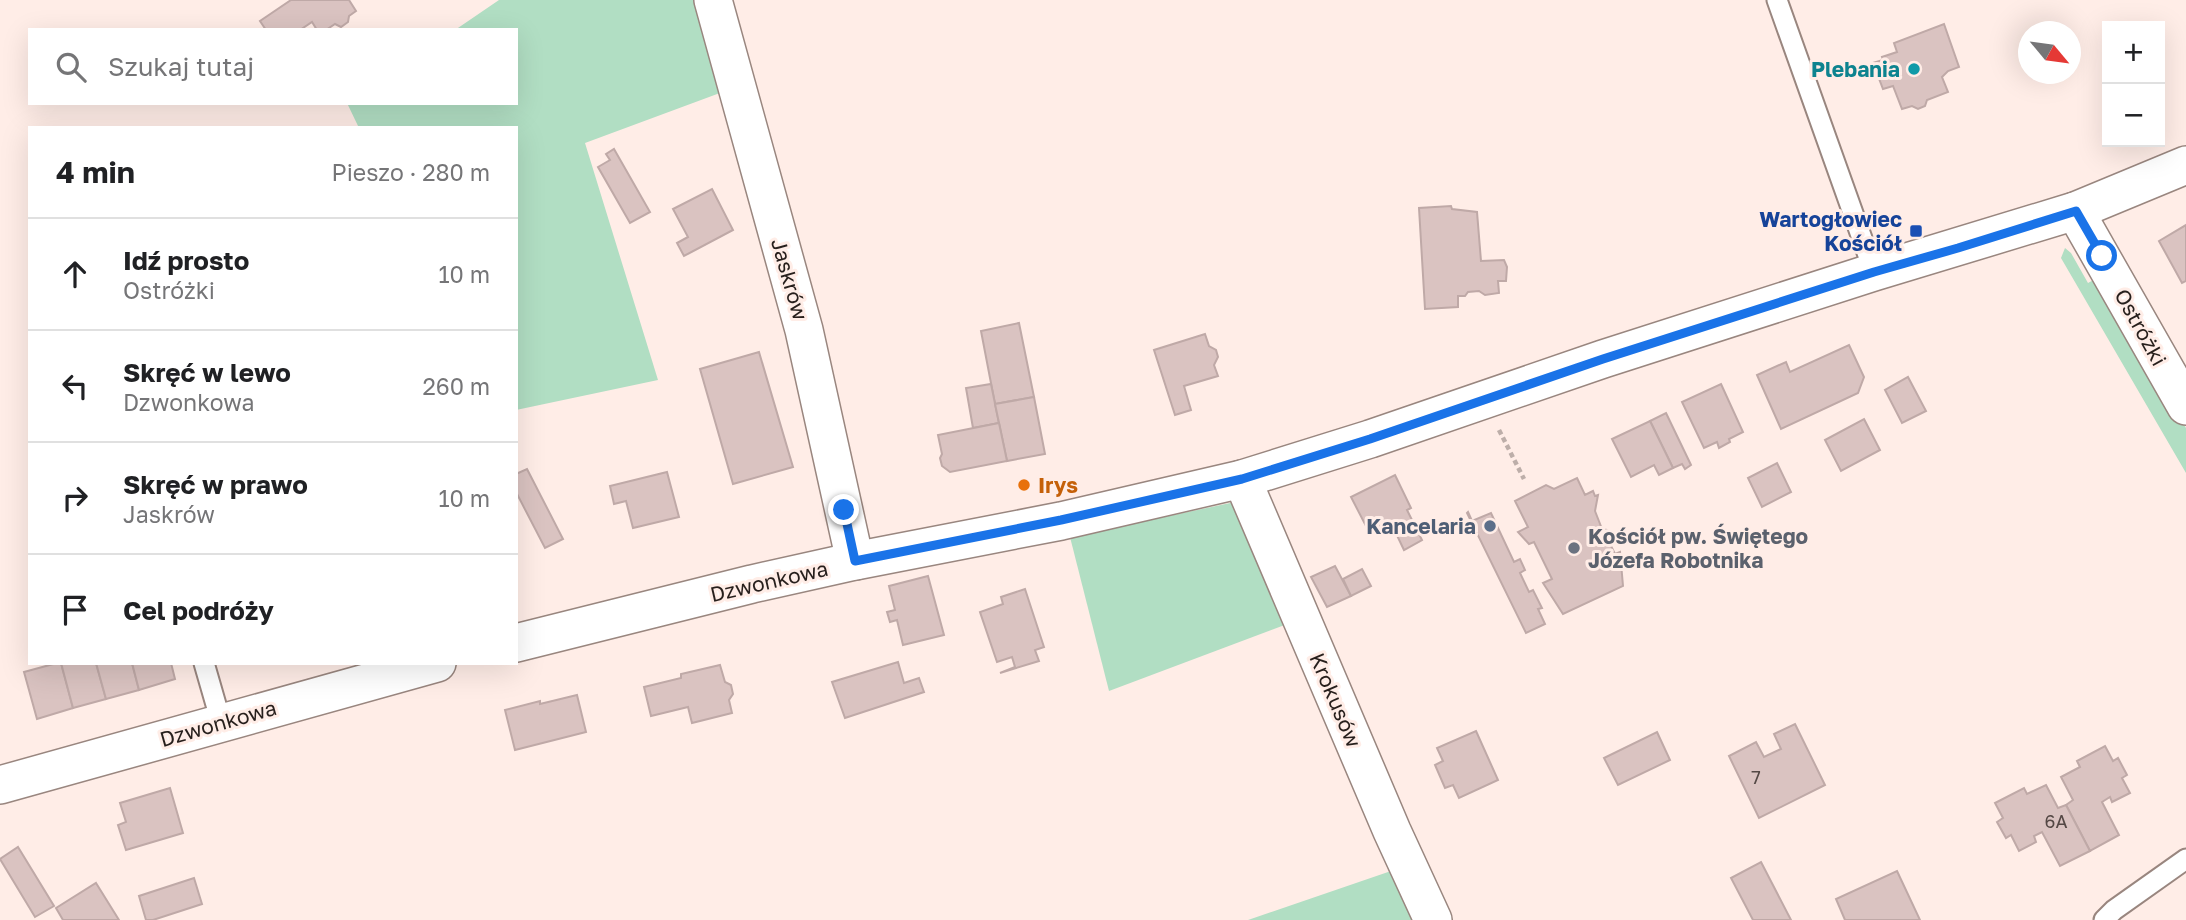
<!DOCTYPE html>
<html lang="pl">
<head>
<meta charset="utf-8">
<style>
	:root { --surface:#fff; --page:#f6f6f6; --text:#202124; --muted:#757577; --line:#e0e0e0 }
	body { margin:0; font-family:"Golos Text",sans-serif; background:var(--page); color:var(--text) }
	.controls { position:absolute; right:21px; top:21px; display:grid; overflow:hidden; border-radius:0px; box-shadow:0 7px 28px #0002 }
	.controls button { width:63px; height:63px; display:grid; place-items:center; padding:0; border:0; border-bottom:2px solid var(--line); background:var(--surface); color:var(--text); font:35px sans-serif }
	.compass { position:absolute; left:2018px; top:21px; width:63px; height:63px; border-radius:50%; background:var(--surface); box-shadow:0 7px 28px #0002; rotate:119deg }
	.stop { position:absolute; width:21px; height:21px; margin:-16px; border:5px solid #1a73e8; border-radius:50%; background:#fff }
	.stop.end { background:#1a73e8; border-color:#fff; box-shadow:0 2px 7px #0008 }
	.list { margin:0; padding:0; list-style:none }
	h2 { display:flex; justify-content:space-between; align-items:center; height:91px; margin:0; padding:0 28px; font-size:30px }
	h2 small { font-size:23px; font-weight:400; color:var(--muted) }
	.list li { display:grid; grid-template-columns:46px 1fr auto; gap:21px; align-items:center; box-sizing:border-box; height:112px; padding:0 28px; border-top:2px solid var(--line) }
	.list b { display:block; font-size:26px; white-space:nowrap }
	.list p { margin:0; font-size:23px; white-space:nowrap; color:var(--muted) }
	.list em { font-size:23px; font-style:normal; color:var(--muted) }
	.icon { flex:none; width:38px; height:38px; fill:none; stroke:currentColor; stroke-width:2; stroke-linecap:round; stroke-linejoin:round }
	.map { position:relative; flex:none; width:2186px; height:920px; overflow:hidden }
	.search { position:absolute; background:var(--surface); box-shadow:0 7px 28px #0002; left:28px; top:28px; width:490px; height:77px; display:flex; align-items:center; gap:18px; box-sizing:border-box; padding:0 24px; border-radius:0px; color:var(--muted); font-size:26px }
	.panel { position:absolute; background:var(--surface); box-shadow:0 7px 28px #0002; left:28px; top:126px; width:490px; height:539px; border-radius:0px }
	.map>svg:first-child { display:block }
</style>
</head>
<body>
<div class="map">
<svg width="2186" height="920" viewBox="0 0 2186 920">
	<rect width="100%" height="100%" fill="#ffede7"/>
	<g fill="#b1dec3">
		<polygon points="499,0 701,0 728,90 585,143 658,380 516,410 516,128 359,128 347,103 516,103 516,30 455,30"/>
		<polygon points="2065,248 2071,253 2088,283 2097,278 2186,428 2186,473 2061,258"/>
		<polygon points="1235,502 1290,623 1109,691 1070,537"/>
		<polygon points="1391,871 1416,920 1248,920"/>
	</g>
	<g fill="#dac3c1" stroke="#bfa9a7" stroke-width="2">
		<polygon points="291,0 349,0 356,11 349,16 348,22 341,27 335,24 326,30 317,30 312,22 300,30 266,30 260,21"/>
		<polygon points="1944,24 1959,67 1948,71 1942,77 1948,92 1927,100 1925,106 1918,109 1912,106 1902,109 1893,86 1883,89 1873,63 1883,60 1882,57 1897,52 1894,43"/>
		<polygon points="614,149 650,212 630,223 598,167 610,160 606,154"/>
		<polygon points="712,189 733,230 684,256 677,243 688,237 673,209"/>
		<polygon points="1451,206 1452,209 1477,212 1481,261 1504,260 1507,267 1506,281 1498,281 1499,293 1485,295 1479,291 1468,292 1465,296 1458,296 1458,307 1425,309 1419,208"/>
		<polygon points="2186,225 2186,281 2182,283 2159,241"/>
		<polygon points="1019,323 1034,397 995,404 981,331"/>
		<polygon points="1205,334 1209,346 1216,350 1218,357 1214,365 1218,376 1184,386 1191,410 1175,415 1154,350"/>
		<polygon points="1849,345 1864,377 1858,393 1781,429 1757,375 1786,362 1790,372"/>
		<polygon points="759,352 793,467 733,484 700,369"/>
		<polygon points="1908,377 1926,411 1902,423 1885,390"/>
		<polygon points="991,384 999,423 973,428 966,388"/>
		<polygon points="1721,384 1743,432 1729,439 1730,442 1719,448 1717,442 1704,448 1682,402"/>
		<polygon points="1034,397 1045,454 1007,461 995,404"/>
		<polygon points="1666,413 1691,465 1685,469 1682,464 1673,468 1650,421"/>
		<polygon points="1864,419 1880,450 1841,471 1825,440"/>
		<polygon points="1650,421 1673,468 1659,475 1654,465 1631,477 1612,439"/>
		<polygon points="999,423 1007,461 950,472 942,466 940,458 942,454 938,435"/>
		<polygon points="1777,463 1791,492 1762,507 1748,478"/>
		<polygon points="527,469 563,539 545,548 516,492 516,474"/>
		<polygon points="667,472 679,517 633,528 626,501 614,504 610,486"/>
		<polygon points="1395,475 1411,508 1407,510 1422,540 1404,550 1393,527 1382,532 1379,524 1368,530 1351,497"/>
		<polygon points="1577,478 1585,495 1593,491 1595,496 1598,495 1595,511 1602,529 1607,530 1605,534 1615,554 1620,552 1623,586 1563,614 1543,583 1552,579 1534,542 1529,544 1518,532 1528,527 1515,501 1546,485 1554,489"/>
		<polygon points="1468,512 1472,521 1491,513 1514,562 1520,559 1525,570 1520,573 1529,592 1533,590 1542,608 1538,609 1545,624 1526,633 1467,513"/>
		<polygon points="1335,566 1351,596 1327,607 1311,577"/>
		<polygon points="1362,569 1371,586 1351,596 1343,579"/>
		<polygon points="928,576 944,635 903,645 897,620 890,622 887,612 895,610 889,586"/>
		<polygon points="1025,589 1044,647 1035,650 1039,661 1000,673 1015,667 1012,657 997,662 980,612 1003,604 1001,597"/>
		<polygon points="898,662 904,683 919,678 924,692 845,718 832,682"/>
		<polygon points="57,663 61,663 73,708 37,719 24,672"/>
		<polygon points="61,663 96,663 106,699 73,708"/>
		<polygon points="96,663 132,663 139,690 106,699"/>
		<polygon points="132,663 171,663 175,679 139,690"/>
		<polygon points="720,665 725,682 731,685 733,694 729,700 732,713 692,723 688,707 651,716 644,687 681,678 681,674"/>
		<polygon points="577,695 586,732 515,750 505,710 540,701 540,704"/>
		<polygon points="1795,724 1825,785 1759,818 1729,756 1756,742 1764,757 1781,749 1774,734"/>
		<polygon points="1476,731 1498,780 1459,798 1453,785 1445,788 1435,765 1443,761 1437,748"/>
		<polygon points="1657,732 1670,760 1618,785 1604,758"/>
		<polygon points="2105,746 2113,761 2118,758 2127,775 2122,778 2130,793 2112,802 2110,797 2102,802 2119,835 2090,851 2066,805 2073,800 2061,777 2080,767 2077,761"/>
		<polygon points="2046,785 2058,808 2066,805 2090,851 2060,866 2042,832 2034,836 2036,842 2019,851 2011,835 2006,838 1997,822 2003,818 1995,803 2024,788 2027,794"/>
		<polygon points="170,788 183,833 126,850 118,825 126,822 120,803"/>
		<polygon points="18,847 54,906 35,917 0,859"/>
		<polygon points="1761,862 1791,920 1753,920 1731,878"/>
		<polygon points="1897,871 1920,920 1845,920 1836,899"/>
		<polygon points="194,878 202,904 153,920 146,920 139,896"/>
		<polygon points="96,883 119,920 63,920 56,908"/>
	</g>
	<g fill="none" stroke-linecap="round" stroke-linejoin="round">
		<defs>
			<g id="service">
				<polyline points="1777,0 1874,272"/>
				<polyline points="204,663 221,722"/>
				<polyline points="2104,920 2114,910 2186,859"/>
			</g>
			<g id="minor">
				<polyline points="713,0 804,330 855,561"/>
				<polyline points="2075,211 2186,406"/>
				<polyline points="1242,479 1392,831 1433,920"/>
				<polyline points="516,643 752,584 855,561 1061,521 1242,479 1370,439 1603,359 1874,272 2075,211 2186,165"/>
				<polyline points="0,785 437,663"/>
			</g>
		</defs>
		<use href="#service" stroke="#99867f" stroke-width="23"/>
		<use href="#minor" stroke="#99867f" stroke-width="40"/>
		<polyline stroke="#bdaea9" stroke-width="4.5" stroke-dasharray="5 3.5" stroke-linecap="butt" points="1499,430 1524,479"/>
		<use href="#service" stroke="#fff" stroke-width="19"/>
		<use href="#minor" stroke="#fff" stroke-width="37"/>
	</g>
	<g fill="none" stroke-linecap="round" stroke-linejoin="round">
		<polyline stroke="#1a73e8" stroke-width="9" points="844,510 855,561 1061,520 1242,479 1370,439 1603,359 1874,272 1958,248 2076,211 2102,256"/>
	</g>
	<circle fill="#0f9aa8" stroke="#ffede7" stroke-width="2.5" cx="1914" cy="69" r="7"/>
	<rect fill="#1a4fb4" stroke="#ffede7" stroke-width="2.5" x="1909" y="224" width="14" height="14" rx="3.5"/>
	<circle fill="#e8710a" stroke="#ffede7" stroke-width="2.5" cx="1024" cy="485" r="7"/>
	<circle fill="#5c6f8a" stroke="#ffede7" stroke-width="2.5" cx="1490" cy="526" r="7"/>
	<circle fill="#6b7280" stroke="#ffede7" stroke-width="2.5" cx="1574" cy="548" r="7"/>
	<g text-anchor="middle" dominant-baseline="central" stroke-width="6" stroke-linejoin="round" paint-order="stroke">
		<g font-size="18" fill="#544845">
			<text x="1756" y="777">7</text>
			<text x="2056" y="821">6A</text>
		</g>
		<g font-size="21" font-weight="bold" fill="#0d838f" stroke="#ffede7" text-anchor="end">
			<text x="1900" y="69">Plebania</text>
		</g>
		<g font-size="21" font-weight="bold" fill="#164399" stroke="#ffede7" text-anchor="end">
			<text x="1902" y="219">Wartogłowiec<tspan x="1902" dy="24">Kościół</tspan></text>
		</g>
		<g font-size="21" fill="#271f1c" stroke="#ffede7">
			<text transform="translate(790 279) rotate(74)">Jaskrów</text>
			<text transform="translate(2141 327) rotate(61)">Ostróżki</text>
			<text transform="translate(769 581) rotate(-13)">Dzwonkowa</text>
			<text transform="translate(1336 700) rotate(67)">Krokusów</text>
			<text transform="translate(218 723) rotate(-16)">Dzwonkowa</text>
		</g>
		<g font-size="21" font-weight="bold" fill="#c56008" stroke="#ffede7" text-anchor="start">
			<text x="1038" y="485">Irys</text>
		</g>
		<g font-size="21" font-weight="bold" fill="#4e5e75" stroke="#ffede7" text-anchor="end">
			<text x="1476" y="526">Kancelaria</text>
		</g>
		<g font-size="21" font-weight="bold" fill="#5b616d" stroke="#ffede7" text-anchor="start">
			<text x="1588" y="536">Kościół pw. Świętego<tspan x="1588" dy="24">Józefa Robotnika</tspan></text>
		</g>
	</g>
</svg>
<div class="controls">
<button>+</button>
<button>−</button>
</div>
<svg class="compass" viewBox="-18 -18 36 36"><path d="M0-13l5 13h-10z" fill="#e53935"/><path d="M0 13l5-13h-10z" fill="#757577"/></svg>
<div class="stop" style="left:2102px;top:256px"></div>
<div class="stop end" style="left:844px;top:510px"></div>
<div class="search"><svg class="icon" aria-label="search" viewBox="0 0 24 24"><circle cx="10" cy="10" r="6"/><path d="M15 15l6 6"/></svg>Szukaj tutaj</div>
<section class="panel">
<h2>4 min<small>Pieszo · 280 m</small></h2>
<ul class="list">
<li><svg class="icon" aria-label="ahead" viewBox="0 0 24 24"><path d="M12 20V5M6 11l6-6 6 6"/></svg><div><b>Idź prosto</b><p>Ostróżki</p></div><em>10 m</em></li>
<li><svg class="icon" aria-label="left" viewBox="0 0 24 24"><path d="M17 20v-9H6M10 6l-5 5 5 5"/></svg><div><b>Skręć w lewo</b><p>Dzwonkowa</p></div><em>260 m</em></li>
<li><svg class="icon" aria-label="right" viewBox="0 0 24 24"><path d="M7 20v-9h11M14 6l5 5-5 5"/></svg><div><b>Skręć w prawo</b><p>Jaskrów</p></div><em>10 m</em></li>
<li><svg class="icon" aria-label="arrive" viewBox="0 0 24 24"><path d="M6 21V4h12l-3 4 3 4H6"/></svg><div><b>Cel podróży</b></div></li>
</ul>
</section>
</div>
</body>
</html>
